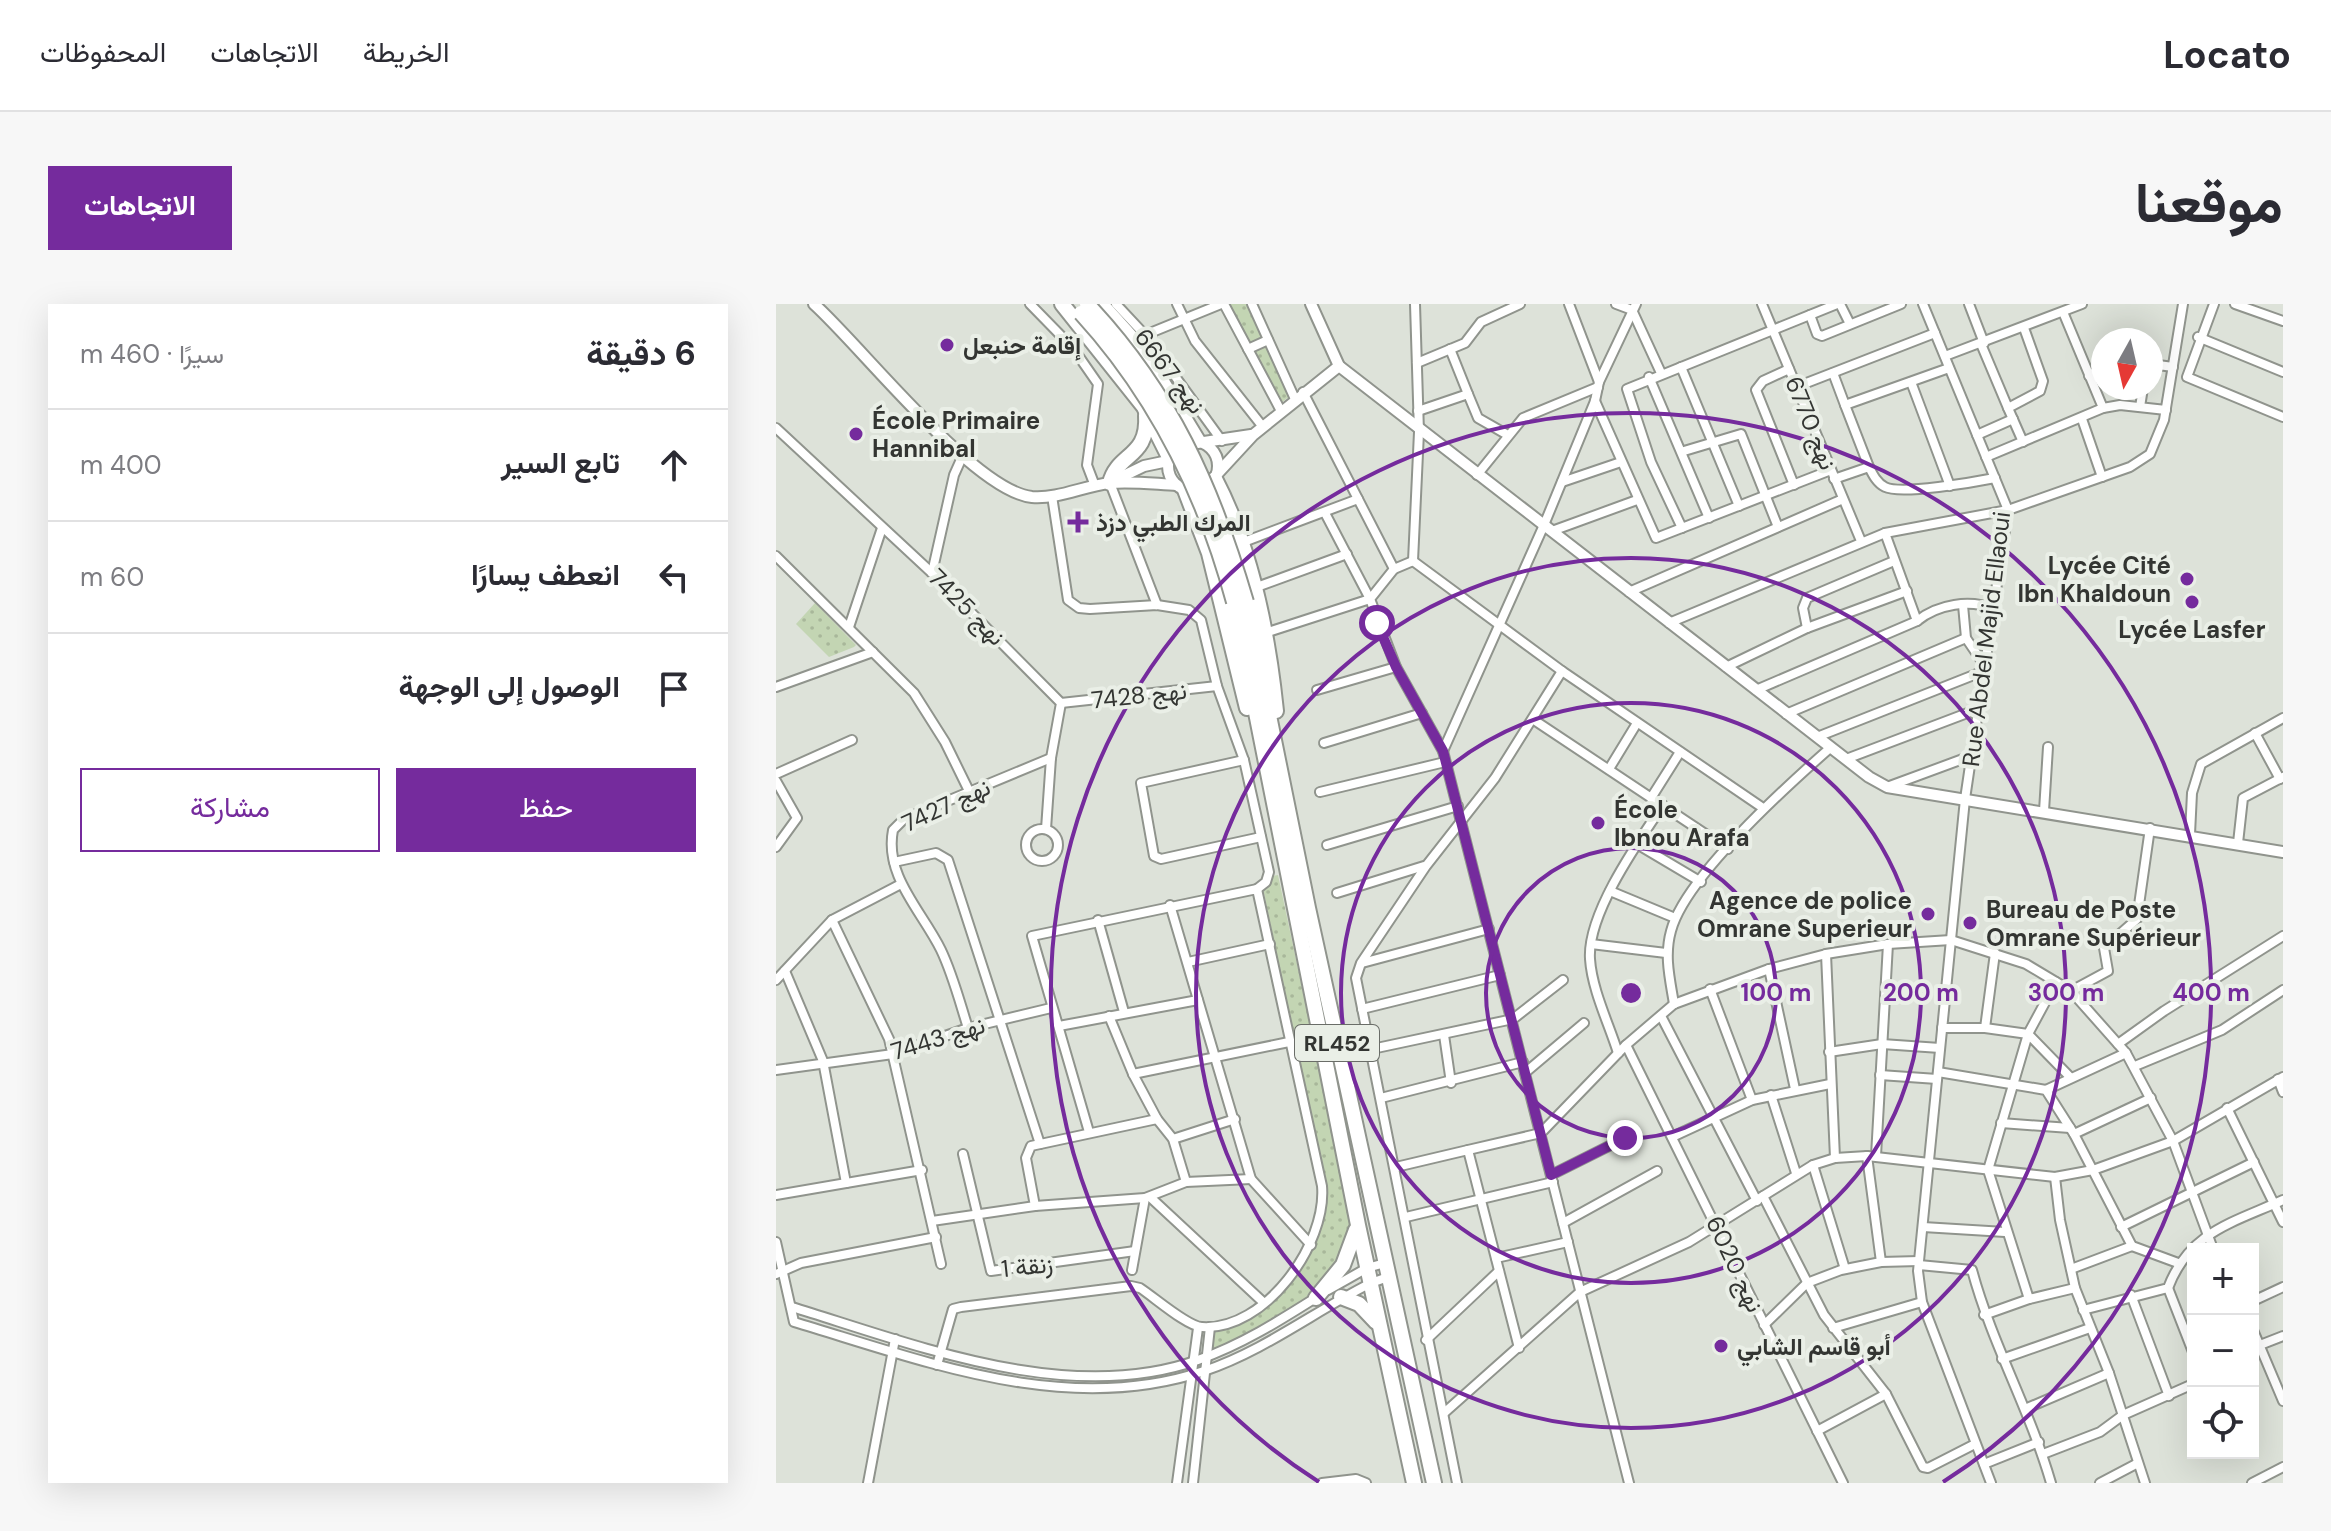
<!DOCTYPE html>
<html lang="ar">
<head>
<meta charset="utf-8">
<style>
	:root { --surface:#fff; --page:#f7f7f7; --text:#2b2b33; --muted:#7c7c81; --line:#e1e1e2; --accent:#752b9d }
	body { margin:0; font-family:"DM Sans",Vazirmatn,sans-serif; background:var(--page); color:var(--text); direction:rtl }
	.controls { position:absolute; right:24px; bottom:24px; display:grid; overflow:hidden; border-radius:0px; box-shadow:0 8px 32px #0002 }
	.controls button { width:72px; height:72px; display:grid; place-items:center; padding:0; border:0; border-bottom:2px solid var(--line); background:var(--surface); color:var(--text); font:40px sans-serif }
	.compass { position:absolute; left:1315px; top:24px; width:72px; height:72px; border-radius:50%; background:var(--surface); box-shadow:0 8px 32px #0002; rotate:188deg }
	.stop { position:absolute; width:24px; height:24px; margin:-18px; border:6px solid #752b9d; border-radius:50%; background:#fff }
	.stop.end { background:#752b9d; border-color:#fff; box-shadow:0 2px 8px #0008 }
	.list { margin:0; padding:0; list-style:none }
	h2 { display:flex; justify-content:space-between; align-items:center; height:104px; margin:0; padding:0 32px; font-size:34px }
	h2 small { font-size:26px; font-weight:400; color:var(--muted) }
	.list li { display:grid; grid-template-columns:52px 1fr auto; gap:24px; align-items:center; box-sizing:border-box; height:112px; padding:0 32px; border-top:2px solid var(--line) }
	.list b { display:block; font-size:30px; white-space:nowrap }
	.list em { font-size:26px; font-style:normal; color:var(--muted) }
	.actions { display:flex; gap:16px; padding:24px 32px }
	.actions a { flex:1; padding:18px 0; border:2px solid var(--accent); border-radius:0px; text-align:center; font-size:28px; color:var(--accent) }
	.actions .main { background:var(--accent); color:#fff }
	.icon { flex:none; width:44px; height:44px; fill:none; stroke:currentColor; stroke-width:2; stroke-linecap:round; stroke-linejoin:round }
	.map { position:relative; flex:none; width:1507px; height:1179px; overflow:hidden; direction:ltr; border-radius:0px }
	header { display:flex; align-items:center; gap:48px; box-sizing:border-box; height:112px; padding:0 40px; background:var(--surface); border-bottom:2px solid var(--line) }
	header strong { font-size:38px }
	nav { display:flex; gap:44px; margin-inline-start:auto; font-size:28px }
	.intro { display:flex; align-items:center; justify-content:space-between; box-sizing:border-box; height:192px; padding:0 48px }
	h1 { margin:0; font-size:56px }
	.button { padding:20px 36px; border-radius:0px; background:var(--accent); color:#fff; font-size:28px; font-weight:700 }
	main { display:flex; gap:48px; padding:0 48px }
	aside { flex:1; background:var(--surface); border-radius:0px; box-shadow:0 8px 32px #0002 }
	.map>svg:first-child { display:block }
</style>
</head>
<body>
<header>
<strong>Locato</strong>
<nav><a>الخريطة</a><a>الاتجاهات</a><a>المحفوظات</a></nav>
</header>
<div class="intro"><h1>موقعنا</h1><a class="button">الاتجاهات</a></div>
<main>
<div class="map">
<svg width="1507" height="1179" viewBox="0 0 1507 1179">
	<defs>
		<pattern id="grass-dots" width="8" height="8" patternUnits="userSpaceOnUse" patternTransform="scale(2)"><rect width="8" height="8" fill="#c3d5b3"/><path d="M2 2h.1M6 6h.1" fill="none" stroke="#a8b79a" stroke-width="1.8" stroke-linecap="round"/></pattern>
	</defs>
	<rect width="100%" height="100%" fill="#dde2d9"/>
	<g fill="url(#grass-dots)">
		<polygon points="453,0 472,0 488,34 473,41"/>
		<polygon points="491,41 516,90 504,100 476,48"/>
		<polygon points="39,299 80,341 78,343 53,353 20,320"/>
		<path d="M502,571L577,922C557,992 496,1022 435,1051L437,1029C504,1001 537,967 550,895L485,574Z"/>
	</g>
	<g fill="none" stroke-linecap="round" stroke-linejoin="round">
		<defs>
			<g id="minor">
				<polyline points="254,0 297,44 322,80 311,161 319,182"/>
				<polyline points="340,0 369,31 446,137"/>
				<polyline points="401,0 419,37 487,123"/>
				<polyline points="448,0 505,107"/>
				<polyline points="476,0 519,95"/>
				<polyline points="840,0 856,6 885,69"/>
				<polyline points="986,0 1085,237"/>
				<polyline points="1064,0 1074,20"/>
				<polyline points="1147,0 1232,206 1189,495 1142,967 1146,998 1215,1179"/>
				<polyline points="1193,0 1208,39"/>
				<polyline points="1438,0 1411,73 1507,113"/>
				<polyline points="1459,0 1507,17"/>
				<polyline points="1034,11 1041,30 1046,32 1125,0"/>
				<polyline points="369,31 445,0"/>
				<polyline points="1422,33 1507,68"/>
				<polyline points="1205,40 1232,104"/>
				<polyline points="472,45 492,36"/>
				<polyline points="674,45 692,90"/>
				<polyline points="1169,52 1306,0"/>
				<polyline points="641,59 689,39 705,18 744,0"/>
				<polyline points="1375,60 1397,63"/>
				<polyline points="905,63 963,202"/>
				<polyline points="1013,65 987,77 980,86 1018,181"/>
				<polyline points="1057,69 1069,101 1173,64"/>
				<polyline points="1313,72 1327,62"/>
				<polyline points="873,73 933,214"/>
				<polyline points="823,78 860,0"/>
				<polyline points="1135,78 1174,182"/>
				<polyline points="1020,83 1159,29"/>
				<polyline points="527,88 618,265 637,257"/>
				<polyline points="819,97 880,234 1055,166"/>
				<polyline points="1069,101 1093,163"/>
				<polyline points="1364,103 1367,84"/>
				<polyline points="1327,104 1344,101 1390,106"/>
				<polyline points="642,107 692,90 702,114 730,130"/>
				<polyline points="1306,115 1326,173"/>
				<polyline points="0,124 156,269 285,399 275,454 270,525"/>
				<polyline points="1201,131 1237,115"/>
				<polyline points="1247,138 1232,104 1264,87 1267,77 1248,24"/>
				<polyline points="908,147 965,130 1002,223"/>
				<polyline points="1210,153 1327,104 1287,8"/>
				<polyline points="701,171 747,114 822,83"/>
				<path d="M1058,175L1093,163C1097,171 1101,179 1109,183C1125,191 1199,178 1219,174"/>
				<polyline points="786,178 845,158"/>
				<polyline points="334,179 381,301"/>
				<polyline points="276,192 292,296 303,304 314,305 381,301 413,306 425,316 441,382 468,456 493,568 490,578 481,585"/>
				<polyline points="906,224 875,158 851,85 1061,0"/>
				<polyline points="776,227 861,196"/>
				<polyline points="1109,229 1141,317"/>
				<polyline points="465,239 582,195"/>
				<polyline points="0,252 138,389 169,438 194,489"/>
				<polyline points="637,257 786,367 987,504"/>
				<polyline points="637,257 643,128 639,0"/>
				<polyline points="618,265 594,295 620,363 667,447 853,1179"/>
				<polyline points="156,269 178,171 187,151"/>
				<polyline points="478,284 571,250"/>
				<polyline points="853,288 1067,195"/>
				<polyline points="1187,301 1190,334 1209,362"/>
				<polyline points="893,319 1109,229 1232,206 1354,163 1374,150 1388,116 1407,0"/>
				<polyline points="73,323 106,224"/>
				<polyline points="1031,324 1027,304 1031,294 1118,257"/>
				<polyline points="489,329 594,295 549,209"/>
				<polyline points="950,363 1031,324 1131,287"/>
				<polyline points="0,383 97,348"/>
				<polyline points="541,386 620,363"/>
				<path d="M980,386L1141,317C1162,300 1194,295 1218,305"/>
				<polyline points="285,399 441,382"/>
				<polyline points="1010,410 1190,334"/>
				<polyline points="758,416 952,545"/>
				<polyline points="1479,429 1504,475"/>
				<polyline points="1041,433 1208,367"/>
				<polyline points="548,439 646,409"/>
				<polyline points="667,447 768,221 819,97 823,78 793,0"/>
				<polyline points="1070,455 1202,405"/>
				<polyline points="468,456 365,479 378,552 385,555 485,533"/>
				<polyline points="833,465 861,419"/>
				<polyline points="0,470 76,436"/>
				<polyline points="0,477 21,514 0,543"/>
				<polyline points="1111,483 1195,452"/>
				<polyline points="544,488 669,458"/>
				<polyline points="875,494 904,448"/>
				<polyline points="1268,507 1272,443"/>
				<circle cx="266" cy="541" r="16"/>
				<polyline points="1414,530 1416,489 1425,460 1507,414"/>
				<polyline points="1462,539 1467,494 1507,473"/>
				<polyline points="861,540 925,578"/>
				<polyline points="551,541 682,502"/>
				<polyline points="118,558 160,549 172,556 264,840"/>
				<polyline points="834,587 899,614"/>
				<polyline points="561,589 648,562"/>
				<polyline points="394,601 475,875 535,941"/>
				<polyline points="56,616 113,735 165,960"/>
				<polyline points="322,616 348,708"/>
				<polyline points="815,640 890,649"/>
				<polyline points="1050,650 1059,854"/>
				<polyline points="412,658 494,640"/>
				<polyline points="586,659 713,625"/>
				<polyline points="993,665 1019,785"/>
				<polyline points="9,667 47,757 70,879"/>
				<polyline points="0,676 56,616 125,580"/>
				<polyline points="934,685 976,796"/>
				<polyline points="1295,687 1332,667 1328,644 1361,615 1374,524"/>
				<path d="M898,700C894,675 888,652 895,627C909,574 1012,481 1054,444"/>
				<polyline points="586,705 724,671"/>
				<polyline points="333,712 357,770 381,815 397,835 410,878"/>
				<polyline points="885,712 981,897"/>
				<polyline points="283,722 422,696"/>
				<path d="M192,724C184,699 177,671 165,646C146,607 108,572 117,526L128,515L275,454"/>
				<polyline points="1166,724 1209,724 1252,730 1294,773"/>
				<polyline points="1209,724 1219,649"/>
				<polyline points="668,731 675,779"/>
				<polyline points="1342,740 1388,707 1507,632"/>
				<polyline points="850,741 1067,1179"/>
				<polyline points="596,745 737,715 787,676"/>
				<polyline points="1053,748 1106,740 1164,744"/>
				<path d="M842,749C833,720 816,686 814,655C811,610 862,538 887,501"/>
				<polyline points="1359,762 1446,726 1507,686"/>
				<polyline points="0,766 117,750 192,724 275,704"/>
				<polyline points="750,768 808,719"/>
				<polyline points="1162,768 1270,786 1298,830 1356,942 1402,959"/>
				<polyline points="357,770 513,738"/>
				<polyline points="1104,771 1161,775"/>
				<polyline points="1502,775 1507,788"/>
				<polyline points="1270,786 1350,749"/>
				<polyline points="995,791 1020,869"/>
				<polyline points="605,794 747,758"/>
				<polyline points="1451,804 1507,918"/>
				<polyline points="1225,819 1294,824"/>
				<polyline points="1298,830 1375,794"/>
				<polyline points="896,833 976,796 1054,780"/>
				<polyline points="397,835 459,815"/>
				<polyline points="692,846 765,829 850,741 898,700 993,665 1050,650 1112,640 1175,636 1250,660 1295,687 1350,749 1397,837 1437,945"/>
				<polyline points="187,850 215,967 359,947"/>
				<polyline points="1091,852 1105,958 1143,957"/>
				<polyline points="1100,852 1112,640"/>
				<polyline points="1037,861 1069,965"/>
				<polyline points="620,863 692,846 743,1044"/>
				<polyline points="775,871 849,834"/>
				<polyline points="1279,873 1284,916 1299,984 1333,1069 1369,1179"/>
				<polyline points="0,891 146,866"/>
				<polyline points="987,892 1048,1011 1110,1090 1147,1163 1152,1164 1199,1140"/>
				<polyline points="374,893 487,998"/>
				<polyline points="259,902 250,854 255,842 381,815"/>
				<polyline points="630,913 777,878"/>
				<polyline points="156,917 259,902 369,894 410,878 475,875"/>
				<polyline points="787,919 881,867"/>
				<polyline points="1147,923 1229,928"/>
				<polyline points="1345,923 1478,858"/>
				<path d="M0,938L18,1018C149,1057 290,1113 428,1067C488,1047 539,1007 595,979L612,973"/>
				<polyline points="720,954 792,938"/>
				<path d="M1143,961L1196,966C1216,1040 1254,1106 1275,1179"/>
				<polyline points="1295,965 1356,942"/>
				<polyline points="356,966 369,894"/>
				<polyline points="0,970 25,959 160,933"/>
				<polyline points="1392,984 1417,1048"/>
				<polyline points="552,986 591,964 609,959"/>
				<polyline points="1355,991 1393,1092"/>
				<polyline points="1253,995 1212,866 1252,730 1280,678"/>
				<polyline points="1477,997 1507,983"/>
				<path d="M16,1003C140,1041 293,1102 422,1056C465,1041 503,1017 541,993"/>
				<path d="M1307,1006L1392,984C1413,928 1456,919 1507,896"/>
				<polyline points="1208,1011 1253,995 1299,984"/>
				<polyline points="988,1021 1031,979 1065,966 1105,958"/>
				<polyline points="1057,1024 1146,998"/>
				<polyline points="1477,1026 1507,1097"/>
				<polyline points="650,1036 723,967"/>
				<polyline points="1484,1041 1507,1032"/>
				<polyline points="1226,1055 1314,1024"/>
				<path d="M161,1061L177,1005L185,1003L355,982L364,984C378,993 412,1023 426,1023C489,1027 551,940 546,882L481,585L256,632L313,828"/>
				<polyline points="1249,1105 1333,1069"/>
				<polyline points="668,1109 804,988 913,938 1037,861 1059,854 1091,852 1279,873 1317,866 1397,837 1507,773"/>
				<polyline points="1041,1127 1110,1090"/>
				<polyline points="1267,1150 1324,1128 1347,1111 1417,1080"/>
				<polyline points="1208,1160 1263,1138"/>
				<polyline points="92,1179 119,1035"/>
				<polyline points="401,1179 422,1024"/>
				<polyline points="417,1179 434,1023"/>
				<polyline points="546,1179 580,1175 590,1179"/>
				<polyline points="681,1179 580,674 585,659 650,562 719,474 786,367"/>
				<polyline points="1324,1179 1362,1159"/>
				<polyline points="1476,1179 1507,1163"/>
			</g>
			<g id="tertiary">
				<path d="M38,0C85,42 198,187 256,193C283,195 307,182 334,179C356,177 379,180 401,181"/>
				<polyline points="535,0 563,62 1093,473 1111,483 1507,548"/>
				<circle cx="417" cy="162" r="25"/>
				<polyline points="428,138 475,131"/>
				<polyline points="441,170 477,131 563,62"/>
				<polyline points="335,178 368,162 392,157"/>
			</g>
			<g id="trunk">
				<polyline points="286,0 368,103 393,153"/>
				<polyline points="325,0 368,48 422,137"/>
				<path d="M439,175C475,244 492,329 500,407"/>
				<path d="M334,179C341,149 373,154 370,111"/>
				<polyline points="409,186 433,249 471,404"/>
				<polyline points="458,298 582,921 638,1179"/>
				<polyline points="470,298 532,604 658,1179"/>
				<polyline points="565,993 583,1000 600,1018"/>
				<polyline points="540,994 567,961 580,926"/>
			</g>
		</defs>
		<use href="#minor" stroke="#90948d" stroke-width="12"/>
		<use href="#tertiary" stroke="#90948d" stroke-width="14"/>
		<use href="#trunk" stroke="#90948d" stroke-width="18"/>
		<use href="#minor" stroke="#fff" stroke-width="8"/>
		<use href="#tertiary" stroke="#fff" stroke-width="10"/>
		<use href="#trunk" stroke="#fff" stroke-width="14"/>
		<defs>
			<g id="trunk-bridge">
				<path d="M311,0C395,89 436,182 470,298"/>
				<path d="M305,9C381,92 429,190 458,298"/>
			</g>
		</defs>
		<use href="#trunk-bridge" stroke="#90948d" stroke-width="18" stroke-linecap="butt"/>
		<use href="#trunk-bridge" stroke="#fff" stroke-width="14"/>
	</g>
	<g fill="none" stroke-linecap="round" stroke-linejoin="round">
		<polyline stroke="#752b9d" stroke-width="10" points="601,319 620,363 667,447 775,871 849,834"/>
	</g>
	<g fill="none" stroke="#752b9d" stroke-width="4">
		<circle cx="855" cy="689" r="145"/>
		<circle cx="855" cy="689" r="290"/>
		<circle cx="855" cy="689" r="435"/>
		<path d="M543 1178A580 580 0 1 1 1167 1178"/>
	</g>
	<g fill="#752b9d" stroke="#eaefe7" stroke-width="3">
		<circle cx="171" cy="41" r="8"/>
		<circle cx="80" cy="130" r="8"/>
		<path d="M298 206h8v8h8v8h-8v8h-8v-8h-8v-8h8z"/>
		<circle cx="1411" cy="275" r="8"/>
		<circle cx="1416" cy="298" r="8"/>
		<circle cx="822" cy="519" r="8"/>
		<circle cx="1152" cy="610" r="8"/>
		<circle cx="1194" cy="619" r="8"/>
		<circle cx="945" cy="1042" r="8"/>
	</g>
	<g text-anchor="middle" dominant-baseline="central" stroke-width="8" stroke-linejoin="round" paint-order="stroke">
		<rect fill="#eaefe7" stroke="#6a6d68" stroke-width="2" x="519" y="721" width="84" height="36" rx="6"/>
		<g font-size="22" font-weight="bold" fill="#333532">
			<text x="561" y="739">RL452</text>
		</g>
		<g font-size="24" font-weight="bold" fill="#333532" stroke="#eaefe7" text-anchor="start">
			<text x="187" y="41">إقامة حنبعل</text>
			<text x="96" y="116">École Primaire<tspan x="96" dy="28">Hannibal</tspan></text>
			<text x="320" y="218">المرك الطبي دزذ</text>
			<text x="1395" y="261" text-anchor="end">Lycée Cité<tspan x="1395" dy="28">Ibn Khaldoun</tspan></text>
			<text x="1416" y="325" text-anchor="middle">Lycée Lasfer</text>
			<text x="838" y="505">École<tspan x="838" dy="28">Ibnou Arafa</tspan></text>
			<text x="1136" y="596" text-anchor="end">Agence de police<tspan x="1136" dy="28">Omrane Superieur</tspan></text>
			<text x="1210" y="605">Bureau de Poste<tspan x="1210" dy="28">Omrane Supérieur</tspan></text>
			<text x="961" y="1042">أبو قاسم الشابي</text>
		</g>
		<g font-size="24" fill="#333532" stroke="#eaefe7">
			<text transform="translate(394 67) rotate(53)">نهج 6667</text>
			<text transform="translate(1035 119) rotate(68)">نهج 6770</text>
			<text transform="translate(191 303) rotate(45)">نهج 7425</text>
			<text transform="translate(1210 335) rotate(-83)">Rue Abdel Majid Ellaoui</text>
			<text transform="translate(363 391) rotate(-6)">نهج 7428</text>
			<text transform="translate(170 501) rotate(-25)">نهج 7427</text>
			<text transform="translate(162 734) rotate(-17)">نهج 7443</text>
			<text transform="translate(959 960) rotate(65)">نهج 6020</text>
			<text transform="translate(251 962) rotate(-6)">زنقة 1</text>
		</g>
	</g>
	<circle cx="855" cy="689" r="12" fill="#752b9d" stroke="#eaefe7" stroke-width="4"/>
	<g font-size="24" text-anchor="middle" font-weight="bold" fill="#752b9d" stroke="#eaefe7" stroke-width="8" stroke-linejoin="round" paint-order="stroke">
		<text x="1000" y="697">100 m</text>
		<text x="1145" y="697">200 m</text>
		<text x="1290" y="697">300 m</text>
		<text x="1435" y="697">400 m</text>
	</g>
</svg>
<div class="controls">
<button>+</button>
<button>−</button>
<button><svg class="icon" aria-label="locate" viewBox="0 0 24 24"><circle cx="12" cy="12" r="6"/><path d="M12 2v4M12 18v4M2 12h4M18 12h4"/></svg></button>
</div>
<svg class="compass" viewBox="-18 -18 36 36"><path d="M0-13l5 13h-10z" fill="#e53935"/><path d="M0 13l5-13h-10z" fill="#7c7c81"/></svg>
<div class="stop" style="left:601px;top:319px"></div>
<div class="stop end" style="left:849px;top:834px"></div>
</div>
<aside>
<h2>6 دقيقة<small>سيرًا · 460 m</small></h2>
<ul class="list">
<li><svg class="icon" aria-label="ahead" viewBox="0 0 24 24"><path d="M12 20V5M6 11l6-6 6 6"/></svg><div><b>تابع السير</b></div><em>400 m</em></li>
<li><svg class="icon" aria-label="left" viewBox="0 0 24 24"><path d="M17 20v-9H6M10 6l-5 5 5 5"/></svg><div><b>انعطف يسارًا</b></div><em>60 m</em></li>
<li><svg class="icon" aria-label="arrive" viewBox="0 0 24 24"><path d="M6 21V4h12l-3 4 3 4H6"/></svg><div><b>الوصول إلى الوجهة</b></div></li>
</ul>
<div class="actions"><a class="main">حفظ</a><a>مشاركة</a></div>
</aside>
</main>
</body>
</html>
